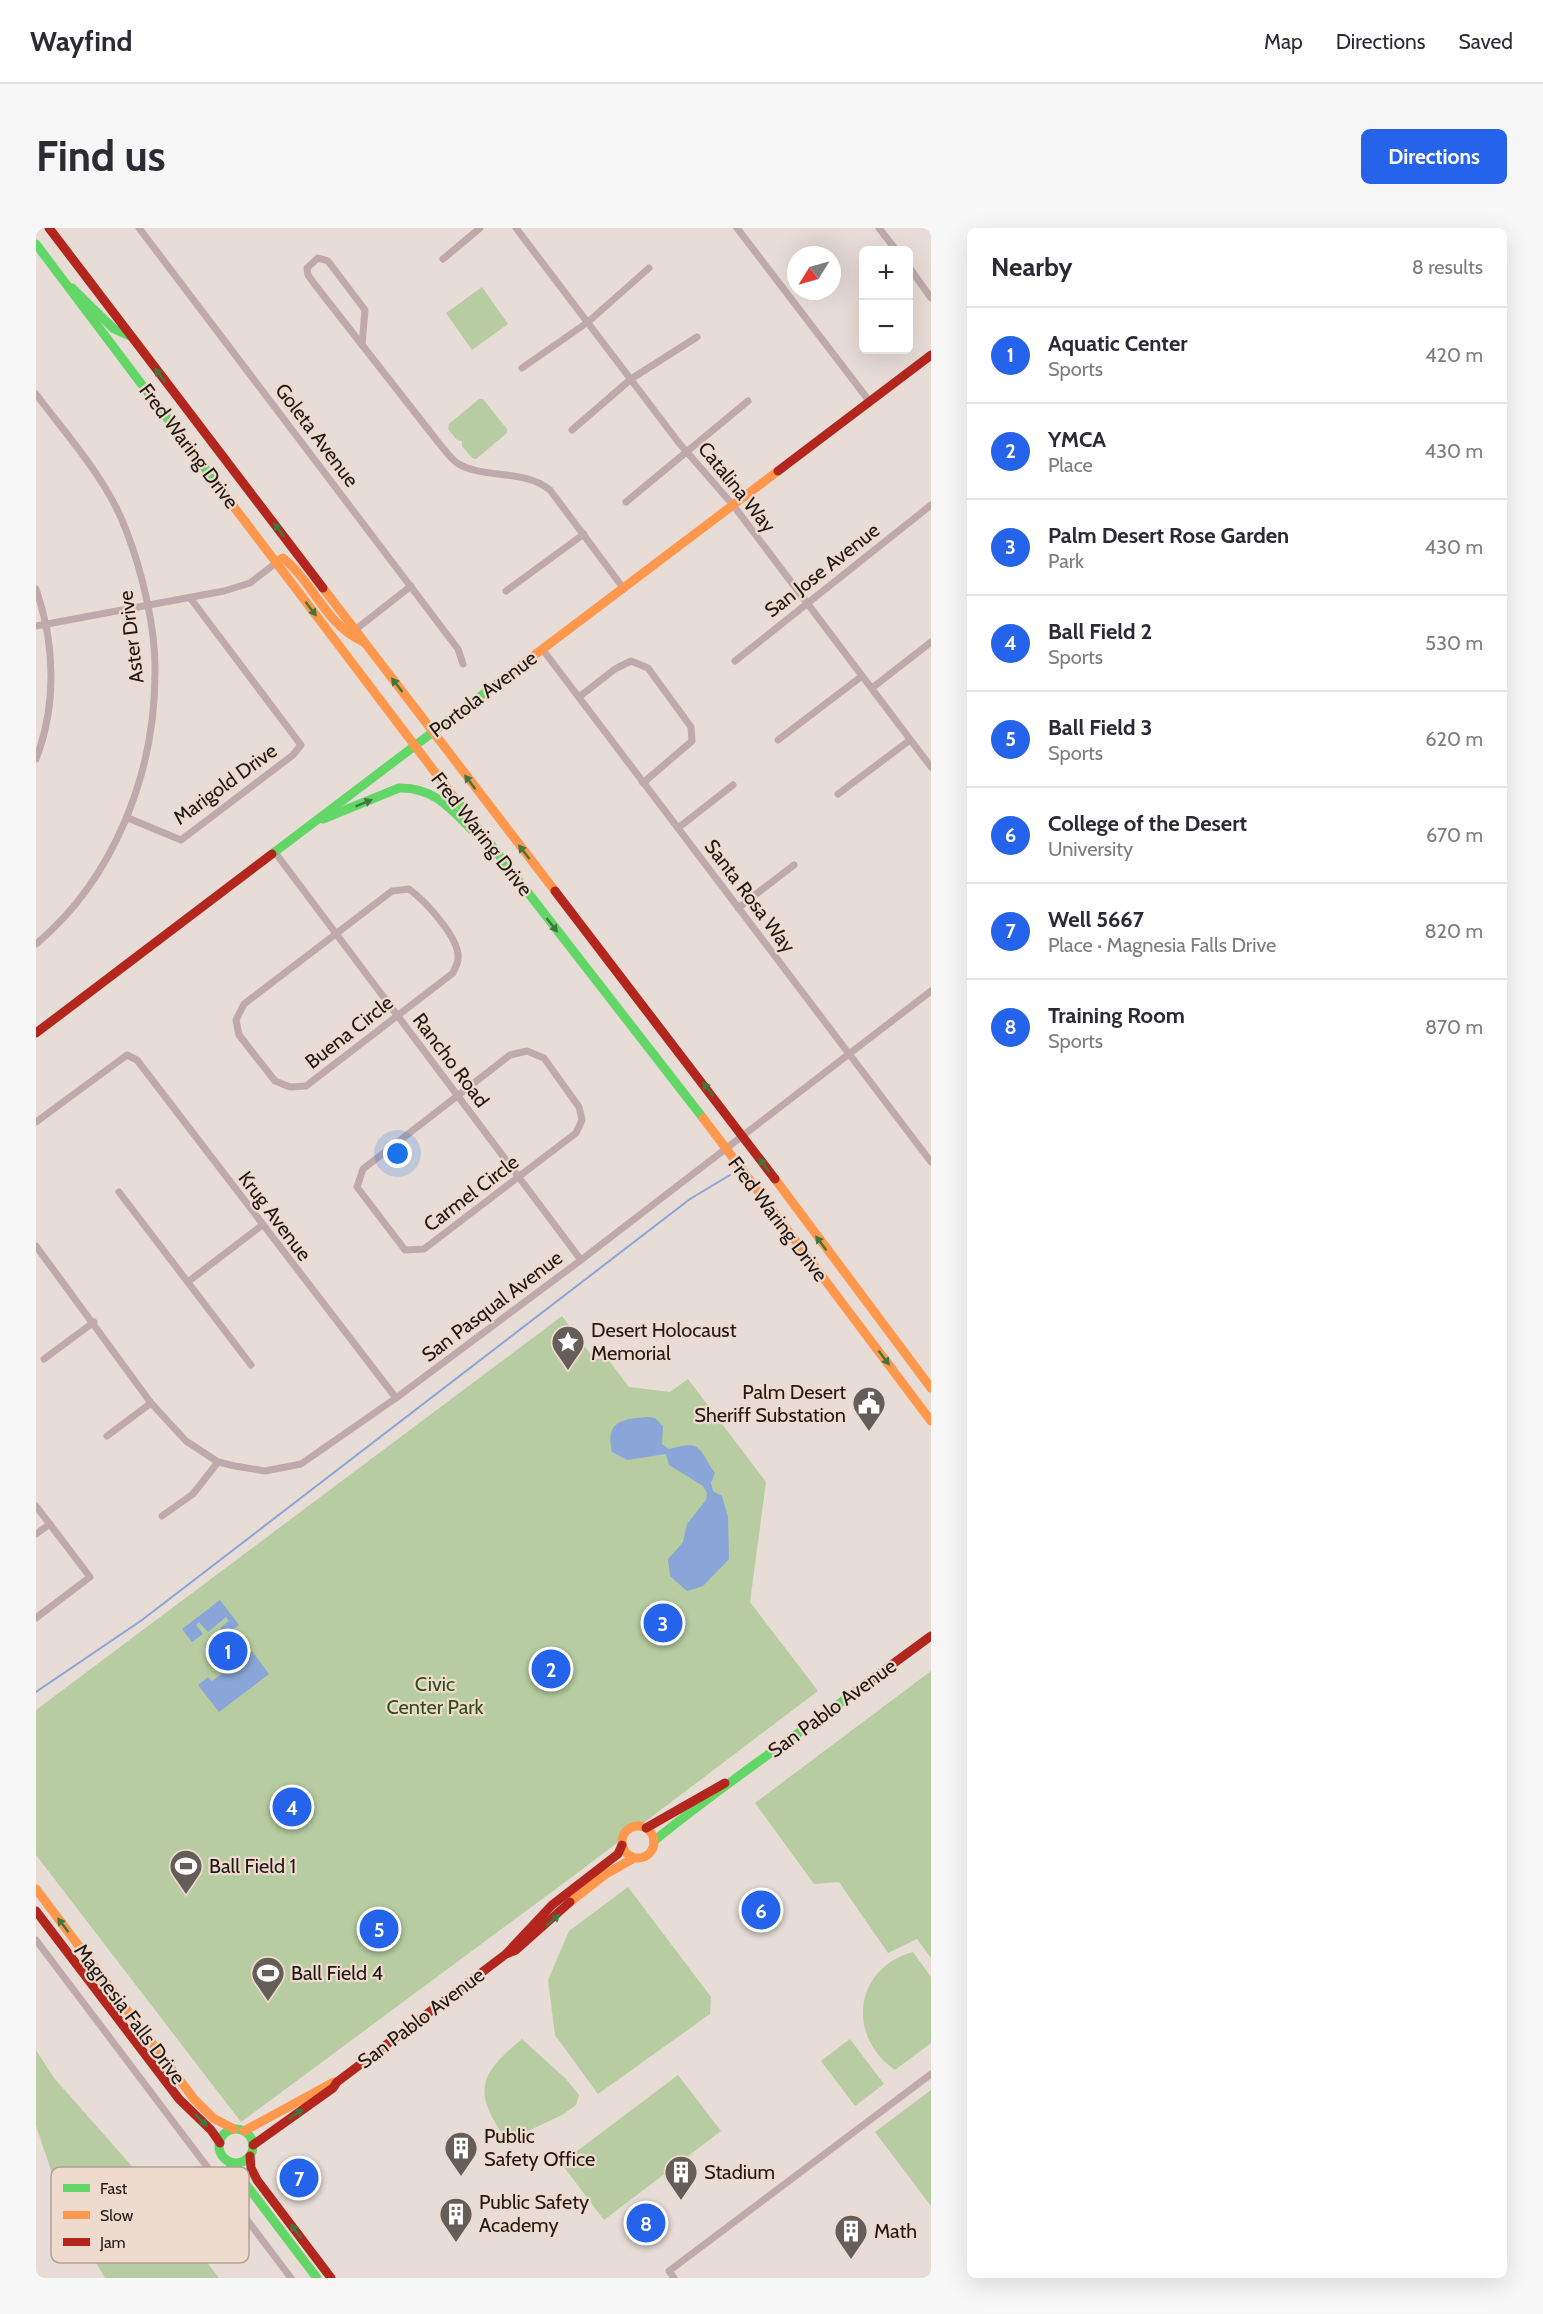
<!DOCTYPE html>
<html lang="en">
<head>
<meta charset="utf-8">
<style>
	:root { --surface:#fff; --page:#f7f7f7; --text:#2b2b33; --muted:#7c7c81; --line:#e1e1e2; --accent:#2563eb }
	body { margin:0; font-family:Cabin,sans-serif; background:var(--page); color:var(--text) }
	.controls { position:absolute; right:18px; top:18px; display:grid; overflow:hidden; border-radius:9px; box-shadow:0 6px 24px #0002 }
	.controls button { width:54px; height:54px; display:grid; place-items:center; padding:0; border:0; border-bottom:2px solid var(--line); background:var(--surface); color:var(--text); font:30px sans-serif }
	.compass { position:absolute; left:751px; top:18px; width:54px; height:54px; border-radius:50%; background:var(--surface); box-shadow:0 6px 24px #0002; rotate:233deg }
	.you { position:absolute; left:362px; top:926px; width:21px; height:21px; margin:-15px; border:4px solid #fff; border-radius:50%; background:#1a73e8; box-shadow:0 0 0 9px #1a73e833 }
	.badge { display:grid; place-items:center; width:39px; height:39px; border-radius:50%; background:var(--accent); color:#fff; font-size:20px; font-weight:700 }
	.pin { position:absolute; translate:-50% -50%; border:3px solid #fff; box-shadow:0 2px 6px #0006 }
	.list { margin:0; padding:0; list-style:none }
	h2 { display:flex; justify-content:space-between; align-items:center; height:78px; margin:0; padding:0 24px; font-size:26px }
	h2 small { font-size:20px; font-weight:400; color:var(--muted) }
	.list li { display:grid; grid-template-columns:39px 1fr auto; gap:18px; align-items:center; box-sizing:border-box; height:96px; padding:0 24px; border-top:2px solid var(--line) }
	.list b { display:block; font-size:22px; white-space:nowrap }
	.list p { margin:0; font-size:20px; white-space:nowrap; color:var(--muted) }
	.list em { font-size:20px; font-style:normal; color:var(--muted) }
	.map { position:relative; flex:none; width:895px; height:2050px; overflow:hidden; border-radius:9px }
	header { display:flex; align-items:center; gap:36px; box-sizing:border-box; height:84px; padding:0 30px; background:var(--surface); border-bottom:2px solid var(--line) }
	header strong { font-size:28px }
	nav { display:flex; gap:33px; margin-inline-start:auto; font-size:21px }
	.intro { display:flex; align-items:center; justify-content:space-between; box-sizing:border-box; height:144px; padding:0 36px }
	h1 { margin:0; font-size:42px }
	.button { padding:15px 27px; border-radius:9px; background:var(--accent); color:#fff; font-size:21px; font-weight:700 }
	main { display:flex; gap:36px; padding:0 36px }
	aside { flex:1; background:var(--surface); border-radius:9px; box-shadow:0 6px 24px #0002 }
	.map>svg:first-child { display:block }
</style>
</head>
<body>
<header>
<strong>Wayfind</strong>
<nav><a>Map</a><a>Directions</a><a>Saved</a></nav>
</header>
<div class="intro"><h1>Find us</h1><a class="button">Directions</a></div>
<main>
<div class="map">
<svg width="895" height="2050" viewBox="0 0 895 2050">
	<rect width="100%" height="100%" fill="#e7dcd6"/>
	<g fill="#b7cda1">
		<polygon points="446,59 472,96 436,122 410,85"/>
		<polygon points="443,171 447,171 471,201 471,205 440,231 436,230 426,218 426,213 421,212 412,201 413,196"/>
		<polygon points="526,1088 559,1132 568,1126 593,1159 634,1164 652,1151 730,1254 714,1374 782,1463 540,1646 205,1894 0,1627 0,1482"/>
		<polygon points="895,1443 895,1730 881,1711 852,1725 803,1654 778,1656 719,1575"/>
		<polygon points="592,1659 675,1769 674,1786 562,1866 519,1807 512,1752 533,1703"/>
		<path d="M877,1724L895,1749V1815L859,1842C810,1808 818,1740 877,1724Z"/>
		<path d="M486,1811L530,1851L543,1867L540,1877L526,1887L471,1913C437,1864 441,1848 486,1811Z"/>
		<polygon points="814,1811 848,1856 819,1878 785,1833"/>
		<polygon points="0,1822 18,1850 101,1944 183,2050 69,2050 40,2000 18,1951 0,1898"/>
		<polygon points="642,1847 685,1903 568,1992 525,1935"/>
		<polygon points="895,1862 895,1978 839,1904"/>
	</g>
	<g fill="#8aa5d7">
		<path d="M612,1189L619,1190L627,1198L626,1216L633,1221C667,1211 662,1221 679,1245L675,1255L677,1263L686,1268L692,1289L693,1331L667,1358L651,1363L634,1348L632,1331L647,1314L651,1296L670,1272L671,1265L667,1258L633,1237L630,1226L591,1232L576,1224C569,1193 586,1191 612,1189Z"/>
		<polygon points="184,1372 203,1397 189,1407 184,1400 193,1393 190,1389 172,1404 163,1394 160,1397 167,1406 156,1414 146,1401"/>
		<polygon points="216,1423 233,1446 183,1484 162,1457 172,1449 176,1453"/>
	</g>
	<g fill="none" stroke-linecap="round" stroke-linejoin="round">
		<polyline stroke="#8aa5d7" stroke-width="2" points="0,1464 106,1392 654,971 694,947"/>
		<g stroke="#bfa9ab" stroke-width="7">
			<polyline points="103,0 422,421 427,436"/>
			<polyline points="480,0 643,215 697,277 895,539"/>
			<polyline points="701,0 834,174"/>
			<polyline points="843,0 860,22"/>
			<polyline points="407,31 444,0"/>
			<polyline points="873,39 895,70"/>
			<path d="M326,117L329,82L292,33L282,30L271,40L272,47L280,58L402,214C408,221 414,230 421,235C448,252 487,240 514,262L588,361"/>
			<polyline points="486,140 552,94 613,40"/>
			<path d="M0,166C32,209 71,251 90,302C106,343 120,401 119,445C119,545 78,651 0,716"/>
			<polyline points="536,202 595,151 661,109"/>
			<polyline points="590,274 712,173"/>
			<path d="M0,361C19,416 21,476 0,531"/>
			<polyline points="470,363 548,306"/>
			<polyline points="0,398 188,363 214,355 240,335"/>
			<polyline points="319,402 375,358"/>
			<polyline points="507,422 895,934"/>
			<polyline points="699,433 895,277"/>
			<polyline points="836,460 895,414"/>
			<polyline points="543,469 579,441 595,433 612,440 655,499 656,513 607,555"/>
			<polyline points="742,512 826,448"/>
			<polyline points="802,566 874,512"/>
			<polyline points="92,590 145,612 257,527 265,517 155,371"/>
			<polyline points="642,600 697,557"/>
			<polyline points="238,623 545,1032"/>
			<path d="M373,661C388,672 425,711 422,731C422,735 419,740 417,745L270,858L254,859L239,853L203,807L200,792L208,776L356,663Z"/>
			<polyline points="702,680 758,637"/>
			<polygon points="491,823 508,830 543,879 546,892 540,905 388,1021 369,1022 321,959 327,941 474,827"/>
			<polyline points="0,894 91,827 101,832 360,1170"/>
			<polyline points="83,964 215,1137"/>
			<polyline points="0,1018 115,1175 150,1213 182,1234 199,1238 229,1243 265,1236 360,1170 545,1032 895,763"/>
			<polyline points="153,1053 225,998"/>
			<polyline points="8,1131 58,1094"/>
			<polyline points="71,1208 115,1175"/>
			<polyline points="0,1278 54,1349 0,1390"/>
			<polyline points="126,1288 157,1266 182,1234"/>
			<polyline points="0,1306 14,1296"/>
			<polyline points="0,1712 255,2050"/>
			<polyline points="638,2050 633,2043 895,1846"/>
		</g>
		<g stroke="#63d668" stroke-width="9">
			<polyline points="0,16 198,279"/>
			<polyline points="36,60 78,101 96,109"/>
			<polyline points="417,568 667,890"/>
			<path d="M287,591L363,560C397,559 414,580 436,602"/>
			<polyline points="236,626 467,451"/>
			<path d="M618,1613C686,1557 760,1508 831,1455"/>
			<circle cx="200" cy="1918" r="17"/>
			<polyline points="193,1934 281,2050"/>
		</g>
		<g stroke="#ff974d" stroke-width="9">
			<polyline points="198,279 417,568"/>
			<path d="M240,335L247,330C278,355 289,397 328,414"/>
			<polyline points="287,360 519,663"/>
			<polyline points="467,451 742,243"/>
			<polyline points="667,890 895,1193"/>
			<polyline points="739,951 895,1160"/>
			<circle cx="602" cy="1614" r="16"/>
			<polyline points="0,1661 158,1871 177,1890 198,1901"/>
			<polyline points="534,1674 570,1646 598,1630"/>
			<polyline points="208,1903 298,1854"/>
		</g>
		<g stroke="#b3261e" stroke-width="9">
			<polyline points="13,0 287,360"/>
			<polyline points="742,243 895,127"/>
			<polyline points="519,663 739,951"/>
			<polyline points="0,805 236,626"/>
			<polyline points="831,1455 895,1408"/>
			<polyline points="610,1600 689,1555"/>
			<polyline points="0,1683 143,1871 175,1902 184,1915"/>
			<polyline points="470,1726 516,1677 582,1626 586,1617"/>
			<polyline points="217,1917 297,1860 301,1854 470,1726 480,1722 534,1674"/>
			<polyline points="214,1928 215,1940 221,1952 295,2050"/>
		</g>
	</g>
	<defs><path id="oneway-solid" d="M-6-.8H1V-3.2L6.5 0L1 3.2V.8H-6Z" transform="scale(1.5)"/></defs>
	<g fill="#41773e">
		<use href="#oneway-solid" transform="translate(124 147) rotate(-127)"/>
		<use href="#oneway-solid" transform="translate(243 302) rotate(-127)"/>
		<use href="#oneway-solid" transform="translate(275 381) rotate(53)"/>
		<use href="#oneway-solid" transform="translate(361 457) rotate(-128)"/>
		<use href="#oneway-solid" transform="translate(434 554) rotate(-127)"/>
		<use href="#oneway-solid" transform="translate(328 575) rotate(-22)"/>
		<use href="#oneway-solid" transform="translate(488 624) rotate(-128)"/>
		<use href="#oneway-solid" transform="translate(516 697) rotate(52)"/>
		<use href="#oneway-solid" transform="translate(672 861) rotate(-127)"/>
		<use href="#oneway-solid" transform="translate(728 937) rotate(-126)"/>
		<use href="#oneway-solid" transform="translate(785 1015) rotate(-127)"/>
		<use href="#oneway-solid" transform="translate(848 1130) rotate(53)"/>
		<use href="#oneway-solid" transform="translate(517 1692) rotate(-41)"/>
		<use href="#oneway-solid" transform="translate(27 1697) rotate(-127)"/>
		<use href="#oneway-solid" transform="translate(260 1886) rotate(-35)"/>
		<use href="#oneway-solid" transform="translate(165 1892) rotate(45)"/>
		<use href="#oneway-solid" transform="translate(260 2003) rotate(-127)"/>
	</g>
	<defs>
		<symbol id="sight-pin" viewBox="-11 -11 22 30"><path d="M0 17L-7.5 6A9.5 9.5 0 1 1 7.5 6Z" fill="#655d58" stroke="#efdace"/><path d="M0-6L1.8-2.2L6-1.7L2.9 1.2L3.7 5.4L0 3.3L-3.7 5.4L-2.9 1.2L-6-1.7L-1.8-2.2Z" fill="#fff"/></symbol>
		<symbol id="civic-pin" viewBox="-11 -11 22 30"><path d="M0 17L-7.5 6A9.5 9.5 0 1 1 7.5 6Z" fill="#655d58" stroke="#efdace"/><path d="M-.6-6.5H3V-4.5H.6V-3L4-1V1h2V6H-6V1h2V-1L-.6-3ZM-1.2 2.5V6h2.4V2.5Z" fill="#fff"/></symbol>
		<symbol id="stadium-pin" viewBox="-11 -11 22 30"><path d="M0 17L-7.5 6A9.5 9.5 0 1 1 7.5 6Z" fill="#655d58" stroke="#efdace"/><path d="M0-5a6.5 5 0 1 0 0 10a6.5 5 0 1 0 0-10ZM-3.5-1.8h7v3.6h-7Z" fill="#fff"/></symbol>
		<symbol id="building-pin" viewBox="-11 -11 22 30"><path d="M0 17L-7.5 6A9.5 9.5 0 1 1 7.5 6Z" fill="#655d58" stroke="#efdace"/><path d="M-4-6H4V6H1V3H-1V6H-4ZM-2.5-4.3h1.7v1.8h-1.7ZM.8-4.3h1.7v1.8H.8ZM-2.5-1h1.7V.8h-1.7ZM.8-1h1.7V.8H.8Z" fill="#fff"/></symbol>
	</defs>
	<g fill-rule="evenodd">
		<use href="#sight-pin" x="513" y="1095" width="38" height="52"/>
		<use href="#civic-pin" x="814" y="1156" width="38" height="52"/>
		<use href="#stadium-pin" x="131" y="1619" width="38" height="52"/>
		<use href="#stadium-pin" x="213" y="1726" width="38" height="52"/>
		<use href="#building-pin" x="406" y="1901" width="38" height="52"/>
		<use href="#building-pin" x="626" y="1925" width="38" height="52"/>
		<use href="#building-pin" x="401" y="1967" width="38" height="52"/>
		<use href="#building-pin" x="796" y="1984" width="38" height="52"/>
	</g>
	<g text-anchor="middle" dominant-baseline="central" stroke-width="4.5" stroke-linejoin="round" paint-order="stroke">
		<g font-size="20" fill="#1f1814" stroke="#efdace">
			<text transform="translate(281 207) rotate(53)">Goleta Avenue</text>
			<text transform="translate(153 218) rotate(53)">Fred Waring Drive</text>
			<text transform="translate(701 259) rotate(51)">Catalina Way</text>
			<text transform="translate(786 342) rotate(-38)">San Jose Avenue</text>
			<text transform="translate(95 409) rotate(-97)">Aster Drive</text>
			<text transform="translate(447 466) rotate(-37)">Portola Avenue</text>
			<text transform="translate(189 556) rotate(-36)">Marigold Drive</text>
			<text transform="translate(446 606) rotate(52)">Fred Waring Drive</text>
			<text transform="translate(714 668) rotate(53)">Santa Rosa Way</text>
			<text transform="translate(313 804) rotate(-38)">Buena Circle</text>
			<text transform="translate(415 832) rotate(53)">Rancho Road</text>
			<text transform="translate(435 965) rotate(-37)">Carmel Circle</text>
			<text transform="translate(239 988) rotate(53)">Krug Avenue</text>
			<text transform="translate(742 991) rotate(53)">Fred Waring Drive</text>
			<text transform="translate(456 1078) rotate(-37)">San Pasqual Avenue</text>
			<text transform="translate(796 1480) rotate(-36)">San Pablo Avenue</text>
			<text transform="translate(94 1786) rotate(53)">Magnesia Falls Drive</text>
			<text transform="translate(385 1790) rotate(-37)">San Pablo Avenue</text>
		</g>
		<g font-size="20" fill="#1f1814" stroke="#efdace" text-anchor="start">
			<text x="555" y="1102">Desert Holocaust<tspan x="555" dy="23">Memorial</tspan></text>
			<text x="810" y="1164" text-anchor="end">Palm Desert<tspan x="810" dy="23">Sheriff Substation</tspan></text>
			<text x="173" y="1638">Ball Field 1</text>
			<text x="255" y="1745">Ball Field 4</text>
			<text x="448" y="1908">Public<tspan x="448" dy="23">Safety Office</tspan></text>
			<text x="668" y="1944">Stadium</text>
			<text x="443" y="1974">Public Safety<tspan x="443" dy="23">Academy</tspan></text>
			<text x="838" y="2003">Math</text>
		</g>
		<g font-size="20" fill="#2d4e18" stroke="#efdace">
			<text x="399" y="1456">Civic<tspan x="399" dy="23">Center Park</tspan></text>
		</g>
	</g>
	<rect x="15" y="1939" width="198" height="96" rx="9" fill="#efdace" stroke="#b1a096" stroke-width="1.5"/>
	<rect x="27" y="1956" width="27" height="8" fill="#63d668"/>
	<rect x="27" y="1983" width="27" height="8" fill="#ff974d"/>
	<rect x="27" y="2010" width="27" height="8" fill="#b3261e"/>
	<g font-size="16" fill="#1f1814">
		<text x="64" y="1966">Fast</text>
		<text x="64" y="1993">Slow</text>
		<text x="64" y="2020">Jam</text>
	</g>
</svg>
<div class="controls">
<button>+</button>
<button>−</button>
</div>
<svg class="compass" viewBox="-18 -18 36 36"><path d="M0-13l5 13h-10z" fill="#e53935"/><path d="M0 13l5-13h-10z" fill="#7c7c81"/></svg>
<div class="you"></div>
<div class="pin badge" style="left:192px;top:1423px">1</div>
<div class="pin badge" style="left:515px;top:1441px">2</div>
<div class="pin badge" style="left:627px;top:1395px">3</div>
<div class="pin badge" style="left:256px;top:1579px">4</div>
<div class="pin badge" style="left:343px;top:1701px">5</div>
<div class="pin badge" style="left:725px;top:1682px">6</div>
<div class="pin badge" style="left:263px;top:1950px">7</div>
<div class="pin badge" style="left:610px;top:1995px">8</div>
</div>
<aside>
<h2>Nearby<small>8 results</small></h2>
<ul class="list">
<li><span class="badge">1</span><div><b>Aquatic Center</b><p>Sports</p></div><em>420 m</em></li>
<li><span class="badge">2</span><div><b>YMCA</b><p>Place</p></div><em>430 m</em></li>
<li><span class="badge">3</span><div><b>Palm Desert Rose Garden</b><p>Park</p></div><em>430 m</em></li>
<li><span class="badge">4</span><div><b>Ball Field 2</b><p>Sports</p></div><em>530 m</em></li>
<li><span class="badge">5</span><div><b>Ball Field 3</b><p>Sports</p></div><em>620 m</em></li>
<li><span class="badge">6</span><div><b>College of the Desert</b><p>University</p></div><em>670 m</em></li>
<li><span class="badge">7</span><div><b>Well 5667</b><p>Place · Magnesia Falls Drive</p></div><em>820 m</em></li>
<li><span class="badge">8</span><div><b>Training Room</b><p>Sports</p></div><em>870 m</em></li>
</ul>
</aside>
</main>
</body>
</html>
